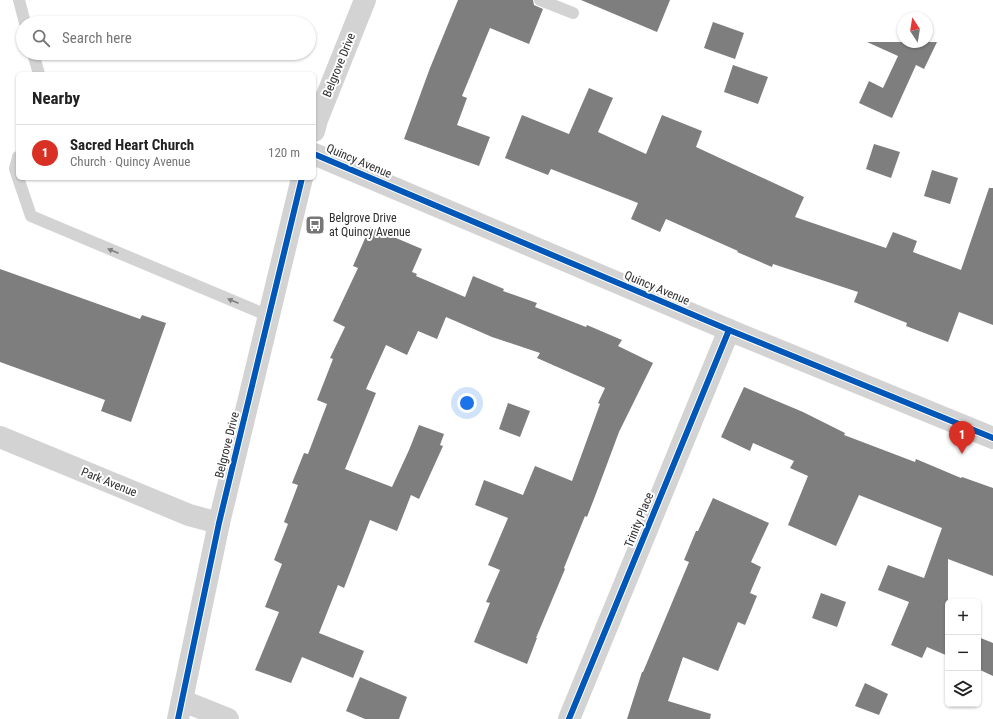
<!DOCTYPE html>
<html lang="en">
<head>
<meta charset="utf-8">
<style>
	:root { --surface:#fff; --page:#f2f2f2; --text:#222; --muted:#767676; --line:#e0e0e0; --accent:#d93025 }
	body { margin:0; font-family:"Roboto Condensed",sans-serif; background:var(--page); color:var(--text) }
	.controls { position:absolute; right:12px; bottom:12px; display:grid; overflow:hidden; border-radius:6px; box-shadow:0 1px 3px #0004 }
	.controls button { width:36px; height:36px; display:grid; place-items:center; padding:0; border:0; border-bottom:1px solid var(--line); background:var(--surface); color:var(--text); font:20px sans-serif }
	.compass { position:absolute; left:897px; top:12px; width:36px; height:36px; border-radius:50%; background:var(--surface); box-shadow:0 1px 3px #0004; rotate:348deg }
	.you { position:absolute; left:467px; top:403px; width:14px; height:14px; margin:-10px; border:3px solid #fff; border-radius:50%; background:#1a73e8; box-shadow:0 0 0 6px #1a73e833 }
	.badge { display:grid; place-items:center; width:26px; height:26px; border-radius:50%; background:var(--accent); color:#fff; font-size:13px; font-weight:700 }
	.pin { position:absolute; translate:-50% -33px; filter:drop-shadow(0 1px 2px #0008) }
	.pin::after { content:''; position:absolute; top:21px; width:14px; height:12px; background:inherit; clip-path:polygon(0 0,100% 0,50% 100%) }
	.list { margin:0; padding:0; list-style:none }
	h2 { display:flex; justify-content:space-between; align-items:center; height:52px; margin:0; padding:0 16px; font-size:17px }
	h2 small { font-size:13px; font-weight:400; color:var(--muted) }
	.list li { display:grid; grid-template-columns:26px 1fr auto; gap:12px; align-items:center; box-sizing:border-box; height:56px; padding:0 16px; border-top:1px solid var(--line) }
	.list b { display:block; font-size:15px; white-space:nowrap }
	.list p { margin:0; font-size:13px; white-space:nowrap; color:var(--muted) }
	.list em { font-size:13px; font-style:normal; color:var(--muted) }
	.icon { flex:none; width:22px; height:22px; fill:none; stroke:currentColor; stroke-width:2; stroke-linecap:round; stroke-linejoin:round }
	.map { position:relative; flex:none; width:993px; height:719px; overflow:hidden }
	.search { position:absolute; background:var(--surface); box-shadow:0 1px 3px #0004; left:16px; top:16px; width:300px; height:44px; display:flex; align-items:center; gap:10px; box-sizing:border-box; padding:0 14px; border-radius:22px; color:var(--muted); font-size:15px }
	.panel { position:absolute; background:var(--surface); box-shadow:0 1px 3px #0004; left:16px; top:72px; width:300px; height:108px; border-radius:6px }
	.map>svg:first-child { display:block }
</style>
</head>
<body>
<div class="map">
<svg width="993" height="719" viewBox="0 0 993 719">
	<rect width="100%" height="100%" fill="#fff"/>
	<g fill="#7e7e7e">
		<polygon points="458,0 533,0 534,5 543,9 529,44 490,28 462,96 467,98 457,125 490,137 479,166 404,139 430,68"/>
		<polygon points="581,0 670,0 657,32"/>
		<polygon points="713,22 744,33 735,59 704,48"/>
		<polygon points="867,42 937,42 924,69 916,65 892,118 859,103 869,81 883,88 898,56"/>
		<polygon points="733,65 768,77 758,104 724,92"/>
		<polygon points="589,88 613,98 598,132 646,154 662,115 702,131 696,147 804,197 795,217 886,248 893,232 917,241 913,252 961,270 989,188 993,188 993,325 959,312 948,342 906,326 907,323 854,302 858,292 773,264 772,267 737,252 738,251 666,219 660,232 631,219 638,203 551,169 548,175 505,158 522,115 569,134"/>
		<polygon points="874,144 900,152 891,178 866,169"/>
		<polygon points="932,170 958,178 950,204 924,196"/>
		<polygon points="370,227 422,249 412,272 417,274 416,276 465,297 473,276 504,289 503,291 537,303 535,307 586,327 587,325 622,340 618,346 653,363 619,432 597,491 587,517 585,516 564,568 565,569 536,638 537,638 527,664 474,642 490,603 486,602 500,570 488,565 508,518 475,505 484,480 523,495 535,466 572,481 600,404 598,403 605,388 537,358 540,353 492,337 446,317 437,339 418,331 407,355 386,345 366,389 376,393 345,469 392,487 409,450 419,425 444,434 440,445 443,446 419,499 411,495 397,531 370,520 344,588 338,585 319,633 364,651 353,678 302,657 291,683 255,670 279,612 265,607 282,564 274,560 288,524 284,522 298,485 292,483 304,453 308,454 327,404 317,400 333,359 330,358 345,327 333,321 358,268 353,266"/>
		<polygon points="0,269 140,319 142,315 166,323 131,422 101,411 105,400 0,362"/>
		<polygon points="744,387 803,412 845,433 844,435 915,462 916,459 961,478 962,477 993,488 993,576 948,559 948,656 927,647 922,658 891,645 909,602 878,590 888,565 924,578 942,528 859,495 836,546 788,525 808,476 790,468 794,461 753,443 750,451 721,437"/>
		<polygon points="508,403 530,411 520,437 499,429"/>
		<polygon points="713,498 769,523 751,562 761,567 750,593 757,596 745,625 738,622 718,671 683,657 668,701 711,714 710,719 627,719 642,672 643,672 689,562 684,560 696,531 698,531"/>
		<polygon points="821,593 846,602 837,627 812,618"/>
		<polygon points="978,637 993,643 993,676 978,669"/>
		<polygon points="360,677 407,697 399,719 365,719 346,711"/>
		<polygon points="865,683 888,694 879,715 855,706"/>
	</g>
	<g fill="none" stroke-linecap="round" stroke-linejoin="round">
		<g stroke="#d3d3d3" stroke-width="12">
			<polyline points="19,0 25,23"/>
			<polyline points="540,0 573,13"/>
			<polyline points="33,53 39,74"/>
			<polyline points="18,157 15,169 31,216 269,316"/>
		</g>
		<g stroke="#d3d3d3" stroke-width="22">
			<polyline points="314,154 729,330 993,438"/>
			<polyline points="0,437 189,515 219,523"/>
			<polyline points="183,701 228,719"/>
			<polyline points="569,719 729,330"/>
		</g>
		<g stroke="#d3d3d3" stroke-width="22">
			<polyline points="314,131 317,120 365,0"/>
			<polyline points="178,719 219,523 302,178"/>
		</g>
		<defs>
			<g id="cycleway">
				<polyline points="314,154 729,330 993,438"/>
				<polyline points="178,719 219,523 302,178"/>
				<polyline points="569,719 729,330"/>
			</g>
		</defs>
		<use href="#cycleway" stroke="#fff" stroke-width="8"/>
		<use href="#cycleway" stroke="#0057b8" stroke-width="6"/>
	</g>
	<defs><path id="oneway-solid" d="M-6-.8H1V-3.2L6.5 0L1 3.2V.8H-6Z"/></defs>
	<g fill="#808080">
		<use href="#oneway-solid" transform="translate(113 251) rotate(-157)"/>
		<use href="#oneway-solid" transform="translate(233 301) rotate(-157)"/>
	</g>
	<defs>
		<symbol id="bus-square" viewBox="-11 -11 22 22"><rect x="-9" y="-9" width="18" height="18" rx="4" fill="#777" stroke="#fff"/><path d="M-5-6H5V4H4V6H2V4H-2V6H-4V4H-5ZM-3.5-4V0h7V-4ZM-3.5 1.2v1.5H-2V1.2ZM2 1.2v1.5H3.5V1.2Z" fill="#fff"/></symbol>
	</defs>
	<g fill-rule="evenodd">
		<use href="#bus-square" x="304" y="214" width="22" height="22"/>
	</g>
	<g text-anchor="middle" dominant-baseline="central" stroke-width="4" stroke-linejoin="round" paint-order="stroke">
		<g font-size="12" fill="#2e2e2e" stroke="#fff">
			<text transform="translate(339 65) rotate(-68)">Belgrove Drive</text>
			<text transform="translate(359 161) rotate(23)">Quincy Avenue</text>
			<text transform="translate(657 288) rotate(23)">Quincy Avenue</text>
			<text transform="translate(227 445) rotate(-76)">Belgrove Drive</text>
			<text transform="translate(109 482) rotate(22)">Park Avenue</text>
			<text transform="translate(639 520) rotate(-68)">Trinity Place</text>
		</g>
		<g font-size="12" fill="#2e2e2e" stroke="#fff" text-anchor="start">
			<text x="329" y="218">Belgrove Drive<tspan x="329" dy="14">at Quincy Avenue</tspan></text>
		</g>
	</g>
</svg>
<div class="controls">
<button>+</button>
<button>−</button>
<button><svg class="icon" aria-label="layers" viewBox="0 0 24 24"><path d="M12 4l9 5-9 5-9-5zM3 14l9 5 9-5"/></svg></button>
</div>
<svg class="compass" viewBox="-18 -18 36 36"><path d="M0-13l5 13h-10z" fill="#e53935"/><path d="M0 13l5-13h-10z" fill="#767676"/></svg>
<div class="you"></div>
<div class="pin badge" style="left:962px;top:454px">1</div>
<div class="search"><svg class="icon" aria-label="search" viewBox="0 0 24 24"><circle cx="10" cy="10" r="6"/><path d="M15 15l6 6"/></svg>Search here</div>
<section class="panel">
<h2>Nearby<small></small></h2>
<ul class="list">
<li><span class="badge">1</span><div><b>Sacred Heart Church</b><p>Church · Quincy Avenue</p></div><em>120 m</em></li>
</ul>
</section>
</div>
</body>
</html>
